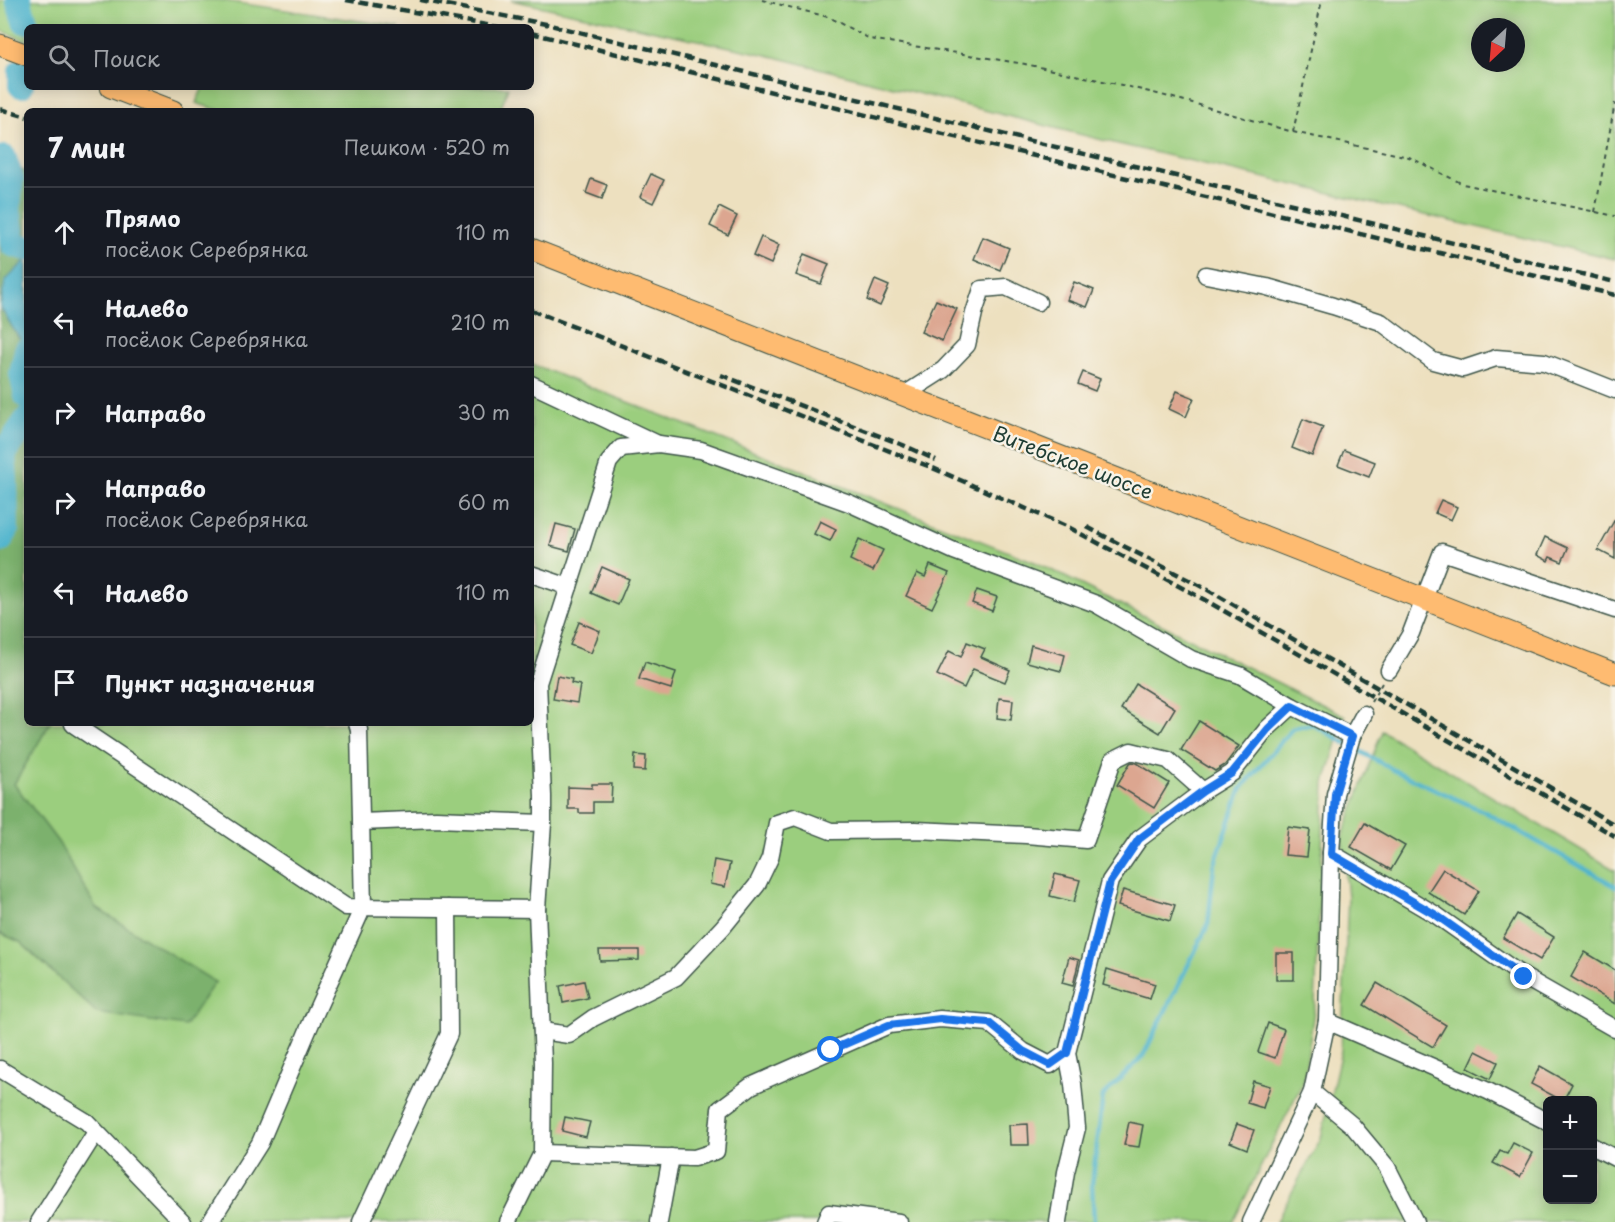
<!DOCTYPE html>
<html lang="ru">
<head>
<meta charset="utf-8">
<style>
	:root { --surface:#171b24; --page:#20242c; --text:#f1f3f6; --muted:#9ea1a6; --line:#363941 }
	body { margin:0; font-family:"Playpen Sans",sans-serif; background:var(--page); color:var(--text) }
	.controls { position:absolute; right:18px; bottom:18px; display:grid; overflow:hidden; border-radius:9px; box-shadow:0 3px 15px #0003 }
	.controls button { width:54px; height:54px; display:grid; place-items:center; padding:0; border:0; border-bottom:2px solid var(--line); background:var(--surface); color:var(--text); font:30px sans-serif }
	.compass { position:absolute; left:1471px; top:18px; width:54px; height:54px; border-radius:50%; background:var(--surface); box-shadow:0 3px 15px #0003; rotate:206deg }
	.stop { position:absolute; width:18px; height:18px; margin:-14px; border:4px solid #1a73e8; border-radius:50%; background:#fff }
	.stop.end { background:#1a73e8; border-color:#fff; box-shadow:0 2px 6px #0008 }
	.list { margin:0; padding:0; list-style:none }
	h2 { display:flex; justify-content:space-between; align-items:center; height:78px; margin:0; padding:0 24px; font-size:26px }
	h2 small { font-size:20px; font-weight:400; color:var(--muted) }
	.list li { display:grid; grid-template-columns:39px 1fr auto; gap:18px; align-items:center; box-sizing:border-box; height:90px; padding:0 24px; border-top:2px solid var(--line) }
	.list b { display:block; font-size:22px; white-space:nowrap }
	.list p { margin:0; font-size:20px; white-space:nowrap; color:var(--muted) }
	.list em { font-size:20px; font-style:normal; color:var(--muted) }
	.icon { flex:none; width:33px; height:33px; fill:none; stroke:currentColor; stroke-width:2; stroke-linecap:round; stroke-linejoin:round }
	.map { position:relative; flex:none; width:1615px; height:1222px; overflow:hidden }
	.search { position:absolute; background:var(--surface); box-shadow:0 3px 15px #0003; left:24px; top:24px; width:510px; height:66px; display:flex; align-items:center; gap:15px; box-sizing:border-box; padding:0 21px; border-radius:9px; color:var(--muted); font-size:22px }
	.panel { position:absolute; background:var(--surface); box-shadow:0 3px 15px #0003; left:24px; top:108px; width:510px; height:618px; border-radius:9px }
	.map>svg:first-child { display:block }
</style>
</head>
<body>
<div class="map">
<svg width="1615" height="1222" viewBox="0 0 1615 1222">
	<rect width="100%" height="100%" fill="#f7f3e8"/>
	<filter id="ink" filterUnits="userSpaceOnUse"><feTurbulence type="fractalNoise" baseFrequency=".0167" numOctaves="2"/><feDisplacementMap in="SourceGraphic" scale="12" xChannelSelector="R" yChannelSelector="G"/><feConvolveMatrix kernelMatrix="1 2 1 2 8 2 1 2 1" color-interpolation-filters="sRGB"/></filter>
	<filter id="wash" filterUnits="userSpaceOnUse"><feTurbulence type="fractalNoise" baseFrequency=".008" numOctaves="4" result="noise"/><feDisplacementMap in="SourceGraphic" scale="24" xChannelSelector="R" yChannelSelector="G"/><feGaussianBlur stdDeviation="1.35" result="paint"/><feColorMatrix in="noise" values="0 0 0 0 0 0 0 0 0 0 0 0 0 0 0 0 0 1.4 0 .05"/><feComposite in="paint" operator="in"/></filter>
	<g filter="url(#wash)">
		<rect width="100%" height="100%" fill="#ede0bf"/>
		<g fill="#9bce7e" stroke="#5d8659" stroke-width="1.5" fill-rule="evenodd">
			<polygon points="0,0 218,0 400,27 27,27 27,41 0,30"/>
			<path d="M511,0H1615V259L1114,143L767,55ZM1480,27H1516V63H1480Z"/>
			<polygon points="203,87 508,87 500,111 221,111 196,103"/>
			<polygon points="531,364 1037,563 1345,716 1325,783 1315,1004 1304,1080 1233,1222 0,1222 0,933 20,942 97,1013 215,983 96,908 58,842 14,784 50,723 531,723"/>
			<path d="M1382,731L1615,870V1222H1276L1321,1138L1341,1051L1348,897L1342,838ZM1548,1100H1592V1200H1548Z"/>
		</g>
		<polygon fill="#7cb16d" stroke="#4e7750" stroke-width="1.5" points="0,162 27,172 27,723 50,723 14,784 58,842 96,908 215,982 185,1026 97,1013 20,942 0,933"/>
		<polygon fill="#4eb4cd" stroke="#367880" stroke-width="1.5" points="27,259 27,340 19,338 0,307 5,281"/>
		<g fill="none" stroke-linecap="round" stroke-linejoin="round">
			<polyline stroke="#4eb4cd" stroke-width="4.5" points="1094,1222 1092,1184 1103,1096 1143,1056 1208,925 1214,866 1241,789 1292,729 1312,724 1397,772 1483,811 1615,886"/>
			<g stroke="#4eb4cd" stroke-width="26">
				<polyline points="18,0 25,21"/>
				<polyline points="21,85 21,72"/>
				<polyline points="4,158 11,179 8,208 13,244 27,248"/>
				<polyline points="27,350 22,374 27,396"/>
				<polyline points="0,540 6,530 5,478 3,455 27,420"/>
			</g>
		</g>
		<g id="blocks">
			<g fill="#dca690">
				<polygon points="651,174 664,180 653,203 640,197"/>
				<polygon points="591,179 607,185 602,199 586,193"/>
				<polygon points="719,207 737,216 728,235 710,226"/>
				<polygon points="761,237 779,245 771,264 753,256"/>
				<polygon points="983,237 1009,248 1000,270 974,259"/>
				<polygon points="804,254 829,264 821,284 796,275"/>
				<polygon points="875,280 889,286 880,306 867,300"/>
				<polygon points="1074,282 1094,290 1087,307 1067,300"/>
				<polygon points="936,300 957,309 942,341 921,332"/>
				<polygon points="1083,372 1100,379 1095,391 1078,384"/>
				<polygon points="1177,391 1194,398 1186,417 1169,409"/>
				<polygon points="1303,419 1323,427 1312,456 1292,448"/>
				<polygon points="1344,450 1375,462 1369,477 1338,465"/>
				<polygon points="1441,500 1457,507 1451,520 1435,513"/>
				<polygon points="1615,519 1615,559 1598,550"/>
				<polygon points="820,521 836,529 830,541 814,534"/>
				<polygon points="556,524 575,529 569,551 550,546"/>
				<polygon points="1545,537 1568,548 1562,562 1550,557 1548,561 1537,555"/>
				<polygon points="859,539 883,550 873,571 850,560"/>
				<polygon points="930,565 949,573 932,608 906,596 917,573 925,577"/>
				<polygon points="602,567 629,579 618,605 591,593"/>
				<polygon points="977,590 997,597 992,611 972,603"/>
				<polygon points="579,622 600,631 591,653 570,645"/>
				<polygon points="967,642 985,649 981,657 1010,670 1005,682 973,669 964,688 937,675 949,651 961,657"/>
				<polygon points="1031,645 1065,655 1061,671 1027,662"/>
				<polygon points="645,662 676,672 671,689 639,679"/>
				<polygon points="557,676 572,679 571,683 580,685 577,703 553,699"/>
				<polygon points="1136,684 1175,708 1160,733 1121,709"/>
				<polygon points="999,698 1013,700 1011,720 997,718"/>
				<polygon points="1199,721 1239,746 1225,765 1215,771 1181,750"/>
				<polygon points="635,755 646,756 645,771 634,770"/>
				<polygon points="1132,762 1137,763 1169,783 1154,808 1117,785 1130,763"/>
				<polygon points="592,784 612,784 611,802 593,802 593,813 579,813 579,809 568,809 568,787 592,788"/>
				<polygon points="1365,823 1405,846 1391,870 1351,847"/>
				<polygon points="1288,827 1310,830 1307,857 1285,855"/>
				<polygon points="714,860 730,863 725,887 710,884"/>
				<polygon points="1443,869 1479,891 1464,915 1428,892"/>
				<polygon points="1055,874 1080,880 1074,902 1050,896"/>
				<polygon points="1123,890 1175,905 1170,921 1118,906"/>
				<polygon points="1517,914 1554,937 1540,960 1503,938"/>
				<polygon points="599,950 639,950 639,960 600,961"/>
				<polygon points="1585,952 1615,970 1615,1004 1571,977"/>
				<rect x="1276" y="953" width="18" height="27"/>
				<polygon points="1069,957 1079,960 1073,986 1062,983"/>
				<polygon points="1107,969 1155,984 1150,999 1103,985"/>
				<polygon points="584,981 588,998 563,1003 560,986"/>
				<polygon points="1377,983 1446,1025 1433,1047 1364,1005"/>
				<polygon points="1268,1023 1284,1029 1275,1058 1258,1052"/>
				<polygon points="1476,1051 1498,1062 1490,1079 1468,1068"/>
				<polygon points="1540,1066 1572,1084 1563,1101 1531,1084"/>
				<polygon points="1253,1081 1270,1086 1263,1108 1247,1103"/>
				<polygon points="565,1117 590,1122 586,1137 562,1131"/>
				<polygon points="1129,1122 1143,1125 1139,1147 1124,1145"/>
				<polygon points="1028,1124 1029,1145 1010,1145 1009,1125"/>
				<polygon points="1237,1124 1254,1130 1247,1149 1230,1142"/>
				<polygon points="1513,1143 1533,1153 1520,1177 1493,1163 1500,1151 1507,1154"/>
			</g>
		</g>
	</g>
	<g filter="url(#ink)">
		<use href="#blocks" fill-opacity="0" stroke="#3e5549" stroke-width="1.5"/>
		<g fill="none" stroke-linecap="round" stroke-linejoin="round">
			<defs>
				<g id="minor">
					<polyline points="1206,275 1267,287 1333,306 1381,322 1433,361 1463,369 1496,358 1544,362 1615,390"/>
					<polyline points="531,384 658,444"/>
					<polyline points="904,395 943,370 967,345 974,313 982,289 1006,287 1038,302"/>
					<polyline points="531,574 569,587"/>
					<polyline points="1389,670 1411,633 1442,552 1615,610"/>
					<polyline points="73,724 346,907 537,909"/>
					<polyline points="361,822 436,819 543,823"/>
					<polyline points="1331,853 1436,915 1524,977 1615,1029"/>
					<polyline points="1327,1021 1488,1091 1548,1122"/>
					<polyline points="542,1031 569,1035 593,1018 676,977 723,927 757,885 770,858 777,823 795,817 831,831 916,830 1026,835 1086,840 1113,760 1131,751 1168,760 1203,791"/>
					<polyline points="0,1069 87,1122 183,1222"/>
					<polyline points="1312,1092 1352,1125 1387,1167 1415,1222"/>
					<polyline points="1592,1146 1615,1158"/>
					<polyline points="542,1153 694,1158 716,1151 720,1109 751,1086 889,1025 940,1019 989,1023 1023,1051 1050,1065 1067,1053 1110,881 1139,839 1203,791 1232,773 1267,729 1292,706"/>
					<polyline points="39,1222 96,1132"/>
					<polyline points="210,1222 260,1143 314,1016 363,907 359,730 357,723"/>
					<polyline points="361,1222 449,1034 448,908"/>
					<polyline points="508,1222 542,1153 543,1063 537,909 543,823 543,796 538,683 609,462 621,448 659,444 701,450 849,503 954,551 1096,604 1191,659 1240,675 1292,706 1352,736"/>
					<polyline points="659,1222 671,1157"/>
					<polyline points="825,1222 829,1213 899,1222"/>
					<polyline points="1058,1222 1066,1172 1077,1128 1073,1084 1067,1053"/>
					<polyline points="1251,1222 1312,1092 1327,1021 1331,853 1335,794 1352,736 1364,714"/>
				</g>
				<g id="major">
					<polyline points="0,45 27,55"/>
					<polyline points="111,87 173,111"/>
					<polyline points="531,249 1615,674"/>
				</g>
			</defs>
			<use href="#minor" stroke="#3e5549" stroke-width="19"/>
			<use href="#major" stroke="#3e5549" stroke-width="23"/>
			<g stroke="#3e5549" stroke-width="2" stroke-dasharray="4.5 4.5" stroke-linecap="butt">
				<polyline points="762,0 828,17 870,39 1025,64 1126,86 1189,102 1293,132 1409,157 1463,184 1615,216"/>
				<polyline points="1293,132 1322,0"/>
				<polyline points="1595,212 1615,103"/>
				<polyline points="1371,702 1382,683"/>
			</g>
			<use href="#minor" stroke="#fff" stroke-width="16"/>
			<use href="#major" stroke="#febb71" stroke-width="21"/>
			<g stroke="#1f3d34" stroke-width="4.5" stroke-dasharray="9 4.5" stroke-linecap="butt">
				<polyline points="346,0 498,27"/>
				<polyline points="420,0 546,24 1615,282"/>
				<polyline points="531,33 968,140 1615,295"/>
				<polyline points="0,109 27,117"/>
				<polyline points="531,310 928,466 1068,527 1205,600 1615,836"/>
				<polyline points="721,375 903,445 936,460"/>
				<polyline points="1087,527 1208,590 1615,825"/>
			</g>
		</g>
	</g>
	<g fill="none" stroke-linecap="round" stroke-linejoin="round" filter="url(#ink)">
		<polyline stroke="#1a73e8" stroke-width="8" points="831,1050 889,1025 940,1019 989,1023 1023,1051 1050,1065 1067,1053 1110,882 1139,839 1203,791 1232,773 1268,729 1292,706 1352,736 1335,794 1331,854 1436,915 1524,977"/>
	</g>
	<g text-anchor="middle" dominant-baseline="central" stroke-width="5" stroke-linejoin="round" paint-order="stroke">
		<g font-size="20" fill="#1f3d34" stroke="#f7f3e8">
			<text transform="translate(1073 462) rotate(21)">Витебское шоссе</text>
		</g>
	</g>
</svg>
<div class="controls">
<button>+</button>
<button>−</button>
</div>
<svg class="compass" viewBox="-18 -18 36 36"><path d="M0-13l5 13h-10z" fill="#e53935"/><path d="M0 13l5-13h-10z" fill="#9ea1a6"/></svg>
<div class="stop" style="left:831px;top:1050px"></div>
<div class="stop end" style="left:1524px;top:977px"></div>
<div class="search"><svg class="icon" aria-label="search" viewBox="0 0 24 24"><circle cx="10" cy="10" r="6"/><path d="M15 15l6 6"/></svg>Поиск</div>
<section class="panel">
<h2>7 мин<small>Пешком · 520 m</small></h2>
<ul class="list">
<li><svg class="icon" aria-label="ahead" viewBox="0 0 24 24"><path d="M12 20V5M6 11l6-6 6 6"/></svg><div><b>Прямо</b><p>посёлок Серебрянка</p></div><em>110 m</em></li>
<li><svg class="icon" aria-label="left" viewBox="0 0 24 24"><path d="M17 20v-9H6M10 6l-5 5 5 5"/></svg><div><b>Налево</b><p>посёлок Серебрянка</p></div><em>210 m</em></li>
<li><svg class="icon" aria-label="right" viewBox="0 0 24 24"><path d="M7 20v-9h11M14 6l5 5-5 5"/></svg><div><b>Направо</b></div><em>30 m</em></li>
<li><svg class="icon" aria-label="right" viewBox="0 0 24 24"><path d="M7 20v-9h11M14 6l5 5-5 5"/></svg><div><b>Направо</b><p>посёлок Серебрянка</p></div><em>60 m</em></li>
<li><svg class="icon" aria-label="left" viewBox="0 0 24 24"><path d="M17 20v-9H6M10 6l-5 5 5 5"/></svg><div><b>Налево</b></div><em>110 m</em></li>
<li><svg class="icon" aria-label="arrive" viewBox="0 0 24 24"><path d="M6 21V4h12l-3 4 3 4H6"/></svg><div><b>Пункт назначения</b></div></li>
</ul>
</section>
</div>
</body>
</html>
